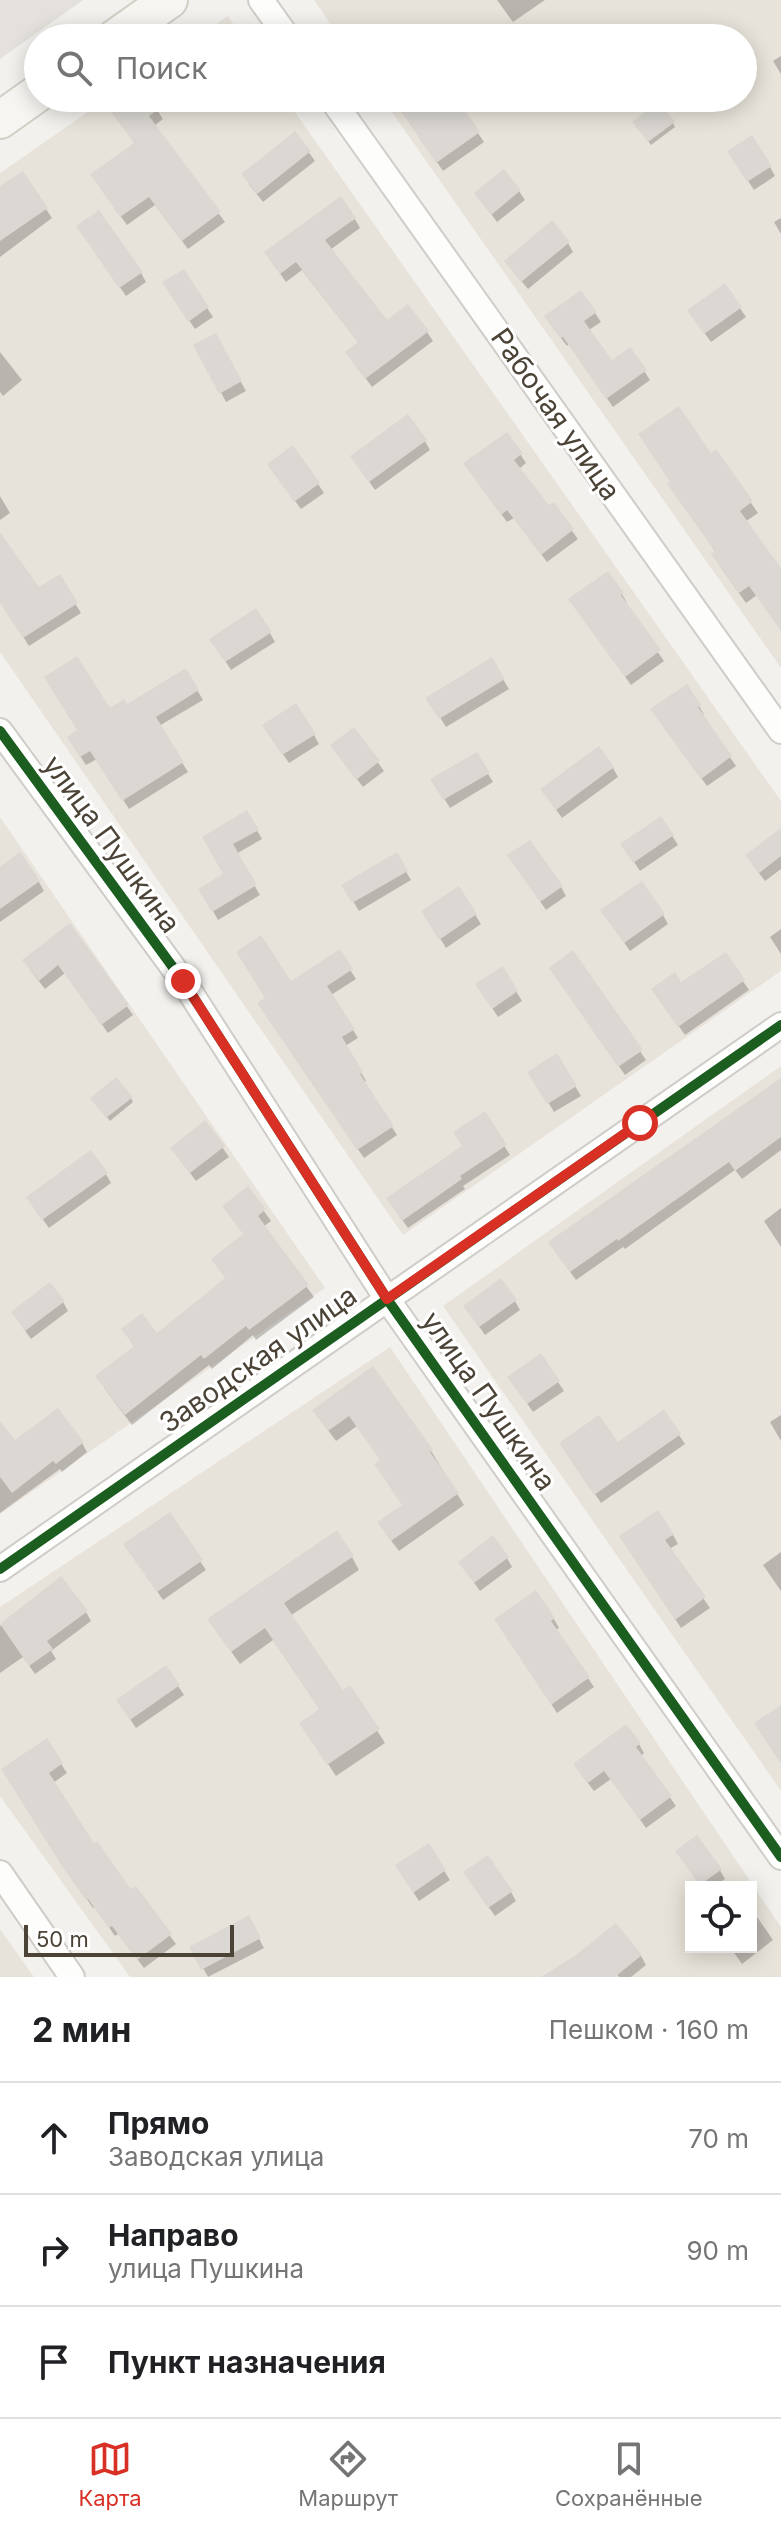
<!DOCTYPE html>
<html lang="ru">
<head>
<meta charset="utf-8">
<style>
	:root { --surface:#fff; --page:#f2f2f2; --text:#202124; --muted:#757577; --line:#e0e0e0; --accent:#d93025 }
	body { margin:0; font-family:Inter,sans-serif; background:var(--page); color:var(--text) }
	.controls { position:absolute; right:24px; bottom:24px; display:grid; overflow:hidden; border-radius:0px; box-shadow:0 4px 20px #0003 }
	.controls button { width:72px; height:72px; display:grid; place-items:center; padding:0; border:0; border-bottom:2px solid var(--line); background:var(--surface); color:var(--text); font:40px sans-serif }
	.scale { position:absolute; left:24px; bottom:20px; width:210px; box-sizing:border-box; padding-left:8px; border:4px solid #4c4337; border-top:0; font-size:22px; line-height:28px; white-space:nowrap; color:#4c4337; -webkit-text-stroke:6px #fff; paint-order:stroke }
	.stop { position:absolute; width:24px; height:24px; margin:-18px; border:6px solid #d93025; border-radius:50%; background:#fff }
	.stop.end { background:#d93025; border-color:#fff; box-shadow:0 2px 8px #0008 }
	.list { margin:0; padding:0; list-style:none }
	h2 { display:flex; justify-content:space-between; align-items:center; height:104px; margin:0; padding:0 32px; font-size:34px }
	h2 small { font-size:26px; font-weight:400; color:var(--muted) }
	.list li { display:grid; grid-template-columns:52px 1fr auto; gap:24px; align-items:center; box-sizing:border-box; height:112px; padding:0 32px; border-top:2px solid var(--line) }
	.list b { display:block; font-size:30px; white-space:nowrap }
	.list p { margin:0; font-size:26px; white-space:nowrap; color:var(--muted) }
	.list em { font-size:26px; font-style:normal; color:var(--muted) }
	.icon { flex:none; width:44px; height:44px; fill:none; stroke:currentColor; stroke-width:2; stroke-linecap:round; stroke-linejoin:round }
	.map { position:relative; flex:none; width:781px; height:1977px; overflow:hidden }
	.search { position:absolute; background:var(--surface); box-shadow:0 4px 20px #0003; left:24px; right:24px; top:24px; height:88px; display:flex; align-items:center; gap:20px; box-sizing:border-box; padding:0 28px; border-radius:44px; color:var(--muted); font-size:30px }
	.sheet { height:440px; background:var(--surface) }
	nav { display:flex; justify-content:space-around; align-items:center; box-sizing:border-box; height:112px; border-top:2px solid var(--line); background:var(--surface); font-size:22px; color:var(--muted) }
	nav a { display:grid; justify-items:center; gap:4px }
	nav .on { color:var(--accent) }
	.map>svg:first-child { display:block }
</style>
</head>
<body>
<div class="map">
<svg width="781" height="1977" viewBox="0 0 781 1977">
	<rect width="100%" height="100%" fill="#f3f1ed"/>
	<g fill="#e8e3da" fill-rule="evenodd">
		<polygon points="314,0 781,0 781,668 382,98 743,98 743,38 340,38"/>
		<polygon points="228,16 243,38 196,38"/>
		<polygon points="108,98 285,98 781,801 781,971 403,1235 0,652 0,173"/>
		<polygon points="0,817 325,1288 0,1514"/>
		<polygon points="781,1066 781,1791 443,1306"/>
		<path d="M390,1347L781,1927V1977H130L0,1796V1607ZM691,1887H751V1947H691Z"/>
		<polygon points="0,1929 34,1977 0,1977"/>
	</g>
	<polygon fill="#e4e0db" points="0,0 83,0 0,59"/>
	<g fill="#0003">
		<polygon points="497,0 545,0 513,22"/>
		<polygon points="781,56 781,74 773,61"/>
		<polygon points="126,98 149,98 163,119 154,126 225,222 188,249 155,205 127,225 97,183 136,144"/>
		<polygon points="390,98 454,98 484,142 443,171 398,105 396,107"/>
		<polygon points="673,123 675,127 651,145 637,126"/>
		<polygon points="295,133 315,161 263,202 248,183"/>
		<polygon points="735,161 770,167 775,176 754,190"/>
		<polygon points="22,174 52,218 0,257 0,189"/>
		<polygon points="519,191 525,200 497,222 476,194"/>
		<polygon points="781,218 781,234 774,222"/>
		<polygon points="355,219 360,228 330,250 386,323 427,332 433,341 372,387 353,361 359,343 302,270 286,282 271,261"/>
		<polygon points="84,235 141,273 146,282 126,296"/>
		<polygon points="568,243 573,252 528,289 512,270"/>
		<polygon points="183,271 213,317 195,329 170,292"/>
		<polygon points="725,286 746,317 711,342 695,320"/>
		<polygon points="595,313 601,322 589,330 611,363 630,349 650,380 613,407 569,344 567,346 552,326"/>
		<polygon points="215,336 246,391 226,402 196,346"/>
		<polygon points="0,352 22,380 3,396 0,392"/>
		<polygon points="507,434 526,463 519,469 549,508 553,505 578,539 547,562 514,518 507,522 471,472"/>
		<polygon points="425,441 430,450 375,490 358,466"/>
		<polygon points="716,452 758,513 745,522 781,571 781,629 757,595 746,603 719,565 716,553 672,483"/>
		<polygon points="274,473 318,484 324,493 301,509"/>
		<polygon points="0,496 10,513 0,520"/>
		<polygon points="0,536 39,590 59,577 81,613 29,646 0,600"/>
		<polygon points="622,594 627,603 625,605 664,661 631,685 576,608"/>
		<polygon points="270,633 275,642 231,670 212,640"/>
		<polygon points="491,660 509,689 446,727 428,698"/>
		<polygon points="186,671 203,700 159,726 188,772 129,809 97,759 86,765 74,747 80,731 109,711 126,706"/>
		<polygon points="699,706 704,715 702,716 736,766 707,786 658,718"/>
		<polygon points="354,729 384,771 363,787 338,754"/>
		<polygon points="270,735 314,735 319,744 289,763"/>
		<polygon points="476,754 493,782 450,808 433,780"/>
		<polygon points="613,768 618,777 562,818 548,798"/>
		<polygon points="247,813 262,839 236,854 260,895 218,920 201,890 226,875 204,837"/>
		<polygon points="661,818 678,845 640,871 628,853"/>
		<polygon points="781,840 781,869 765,881 753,865"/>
		<polygon points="396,855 411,880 359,911 344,886"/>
		<polygon points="515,865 561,887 566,896 546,910"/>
		<polygon points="0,869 39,882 44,891 0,922"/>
		<polygon points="459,889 481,924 446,948 424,912"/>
		<polygon points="663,915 668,924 630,951 608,919"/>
		<polygon points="70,926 133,1015 108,1033 65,973 45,989 30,970"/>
		<polygon points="781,929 781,954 770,937"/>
		<polygon points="339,952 356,979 331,995 358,1038 345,1046 366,1081 363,1083 397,1135 364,1158 264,1012 290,984"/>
		<polygon points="573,953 646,1060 625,1075 557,978"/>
		<polygon points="725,955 749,990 685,1035 659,998"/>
		<polygon points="502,968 522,1001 498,1017 483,994"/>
		<polygon points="557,1056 581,1096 554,1112 530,1072"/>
		<polygon points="781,1079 781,1150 742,1179 735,1170 625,1249 623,1247 576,1280 555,1251"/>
		<polygon points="131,1098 133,1102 110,1121 95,1102"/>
		<polygon points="484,1114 510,1155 463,1186 465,1189 408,1228 394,1208 464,1146"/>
		<polygon points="205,1123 229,1157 196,1181 178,1157"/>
		<polygon points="106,1174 111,1183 49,1228 34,1207"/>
		<polygon points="248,1189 271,1221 263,1227 314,1297 256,1340 253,1335 212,1369 209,1365 132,1425 104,1388 135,1348 124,1330 156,1336 226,1279 245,1236"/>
		<polygon points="781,1208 781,1247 764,1221"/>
		<polygon points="515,1301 520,1310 485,1335 471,1315"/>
		<polygon points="63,1302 68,1311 31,1339 19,1322"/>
		<polygon points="372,1369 431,1451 464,1505 399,1551 386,1534 404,1506 382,1462 357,1426 336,1441 322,1422"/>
		<polygon points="558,1382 564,1391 533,1412 515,1386"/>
		<polygon points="781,1415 781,1441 770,1422"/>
		<polygon points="679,1435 685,1444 601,1503 567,1452"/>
		<polygon points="0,1440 14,1443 82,1443 87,1452 62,1472 60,1469 0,1513"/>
		<polygon points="169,1515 206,1570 163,1600 131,1553"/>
		<polygon points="673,1535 678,1544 669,1549 710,1608 681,1628 627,1545"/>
		<polygon points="781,1552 781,1591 763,1565"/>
		<polygon points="352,1557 359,1570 290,1616 342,1693 350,1688 385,1743 336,1776 310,1737 321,1711 273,1640 240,1664 217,1632"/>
		<polygon points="507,1558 512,1567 480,1591 466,1571"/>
		<polygon points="43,1594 86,1612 91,1621 51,1651 56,1659 35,1674 23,1657 0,1673 0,1626"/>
		<polygon points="554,1619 559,1628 555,1630 594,1687 557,1713 502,1628"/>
		<polygon points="178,1686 184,1695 136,1728 124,1710"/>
		<polygon points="46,1741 67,1773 53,1783 93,1846 131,1892 135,1889 176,1944 144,1968 118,1934 115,1936 95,1907 93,1908 70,1875 3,1769"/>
		<polygon points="639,1744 644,1753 641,1756 676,1806 646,1828 611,1779 594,1791 581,1774"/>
		<polygon points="428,1846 450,1880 419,1901 402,1875"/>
		<polygon points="683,1861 720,1870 725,1879 714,1887 702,1887"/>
		<polygon points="471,1882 511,1892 516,1901 495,1916"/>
		<polygon points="753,1911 773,1940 742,1964 730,1947 751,1947"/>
		<polygon points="248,1918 264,1948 208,1977 192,1948"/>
		<polygon points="641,1956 646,1965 631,1977 619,1977 615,1972 608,1977 545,1977 577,1957"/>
	</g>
	<g fill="#dbd8d3">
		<polygon points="123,98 174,98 149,116 221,212 182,241 149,197 120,217 90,174 134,143 109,109"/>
		<polygon points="392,98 456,98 480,132 436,163"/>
		<polygon points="659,101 675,122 648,142 632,122"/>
		<polygon points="295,131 311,151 257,194 241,174"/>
		<polygon points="752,135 772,166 747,182 727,151"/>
		<polygon points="504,169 521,190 491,215 474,193"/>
		<polygon points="23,171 48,208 0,241 0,186"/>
		<polygon points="341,196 356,218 325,240 387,320 408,304 429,331 365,379 345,352 358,342 296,262 280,274 264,252"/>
		<polygon points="99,210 143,272 119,288 76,226"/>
		<polygon points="552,220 570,242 521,282 504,261"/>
		<polygon points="184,269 209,307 188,322 162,282"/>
		<polygon points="725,283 742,307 704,334 687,310"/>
		<polygon points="581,290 597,312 584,321 612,360 630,347 647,370 606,399 563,337 560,338 544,316"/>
		<polygon points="216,333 242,381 219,394 193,345"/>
		<polygon points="679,406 711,453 716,449 753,501 740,511 781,568 781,631 749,586 739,593 711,554 715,551 667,484 670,482 638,434"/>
		<polygon points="408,414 427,440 369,482 350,456"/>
		<polygon points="507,432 523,453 514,460 549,505 554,502 574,529 541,555 507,510 501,515 463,463"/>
		<polygon points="293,445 320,483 294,502 267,464"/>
		<polygon points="0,532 39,587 60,574 78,603 23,638 0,603"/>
		<polygon points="608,571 624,593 621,595 661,650 625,677 568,599"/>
		<polygon points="256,608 272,632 225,662 209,639"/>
		<polygon points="77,656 110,708 124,699 127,704 186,668 199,690 156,717 184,762 122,801 90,751 80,757 67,737 77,730 44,677"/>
		<polygon points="492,657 505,679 439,719 425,698"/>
		<polygon points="687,684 701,705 698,707 732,756 701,779 650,709"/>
		<polygon points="296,703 316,734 282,755 262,725"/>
		<polygon points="354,727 380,761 356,780 330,745"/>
		<polygon points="599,746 614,767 556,810 540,789"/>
		<polygon points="477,752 490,773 443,800 430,779"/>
		<polygon points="247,810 259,830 233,844 257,885 212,912 198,889 223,874 202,837"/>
		<polygon points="661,816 674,835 633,863 620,844"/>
		<polygon points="781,828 781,856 759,873 745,855"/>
		<polygon points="530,840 563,886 540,902 507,855"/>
		<polygon points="20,852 40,881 0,909 0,867"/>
		<polygon points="397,852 408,871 352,903 341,885"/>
		<polygon points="642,881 665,914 624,943 600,910"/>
		<polygon points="459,886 477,914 439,940 421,911"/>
		<polygon points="70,923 129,1005 101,1025 58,965 39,981 22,960"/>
		<polygon points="261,935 291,981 340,949 353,969 327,986 355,1029 342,1037 363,1072 360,1074 394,1126 357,1150 257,1003 265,998 236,952"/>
		<polygon points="573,950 643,1050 618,1067 549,968"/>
		<polygon points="726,952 745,980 678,1027 651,989 675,972 681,982"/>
		<polygon points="503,966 518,991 492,1009 475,984"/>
		<polygon points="557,1053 577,1086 547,1104 527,1072"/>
		<polygon points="116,1077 133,1097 106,1118 90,1098"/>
		<polygon points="781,1078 781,1137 735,1171 729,1162 618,1241 617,1239 570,1272 548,1242"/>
		<polygon points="485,1111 507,1145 460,1176 462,1179 402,1221 386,1198 462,1146 453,1132"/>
		<polygon points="205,1120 225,1146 190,1173 170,1148"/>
		<polygon points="91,1150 108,1173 42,1220 26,1197"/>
		<polygon points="248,1186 266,1209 258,1216 309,1285 249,1330 246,1326 204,1359 201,1355 125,1415 95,1376 134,1346 121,1329 142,1313 157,1333 225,1278 211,1259 243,1234 222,1206"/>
		<polygon points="501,1278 517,1300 479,1327 463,1306"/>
		<polygon points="50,1282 65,1301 25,1331 11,1312"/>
		<polygon points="541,1353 560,1381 527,1404 507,1377"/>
		<polygon points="373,1366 433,1450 430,1452 459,1493 391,1541 377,1522 402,1505 374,1464 380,1460 349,1416 328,1431 312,1410"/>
		<polygon points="58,1408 84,1442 56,1464 53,1461 12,1493 0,1477 0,1421 15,1440"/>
		<polygon points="664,1409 681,1434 594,1495 559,1443 599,1415 618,1442"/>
		<polygon points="658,1510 674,1534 665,1540 706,1597 675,1620 619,1536"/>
		<polygon points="170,1512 203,1560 157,1592 123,1544"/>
		<polygon points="337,1530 354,1556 284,1603 343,1690 350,1685 380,1729 327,1765 299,1723 319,1709 265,1628 231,1652 207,1619"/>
		<polygon points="493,1535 509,1557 474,1583 458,1562"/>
		<polygon points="61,1576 88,1611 47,1641 53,1649 29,1666 0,1624"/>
		<polygon points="536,1590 555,1618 551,1621 590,1677 551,1705 494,1619"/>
		<polygon points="166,1665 180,1685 130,1720 116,1700"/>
		<polygon points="781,1705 781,1764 754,1723"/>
		<polygon points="626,1724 641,1743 636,1747 672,1796 640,1820 604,1771 588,1783 573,1764"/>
		<polygon points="47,1738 63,1763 49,1773 94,1843 97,1841 131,1889 136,1886 172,1934 137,1960 112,1926 109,1928 88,1899 86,1900 62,1866 1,1769"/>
		<polygon points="697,1835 722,1869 700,1885 675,1851"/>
		<polygon points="429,1843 446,1870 413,1893 395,1865"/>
		<polygon points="488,1855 513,1891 488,1908 463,1872"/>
		<polygon points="249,1915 261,1938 201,1970 189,1947"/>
		<polygon points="616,1923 642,1955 615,1977 541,1977 576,1955"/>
	</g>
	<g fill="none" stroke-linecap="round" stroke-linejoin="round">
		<defs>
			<g id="street">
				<polyline points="261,0 288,38"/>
				<polyline points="331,98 781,731"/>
				<polyline points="0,731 183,981 387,1299 781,1857"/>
				<polyline points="0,1569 781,1025"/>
				<polyline points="0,1873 72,1977"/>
			</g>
			<g id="secondary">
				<polyline points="115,38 169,0"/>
				<polyline points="0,120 38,93"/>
			</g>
		</defs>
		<use href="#street" stroke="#d0ccc7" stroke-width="28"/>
		<use href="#secondary" stroke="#d3cec4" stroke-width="40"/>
		<use href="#street" stroke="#fdfdfc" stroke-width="24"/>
		<use href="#secondary" stroke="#f7f5f1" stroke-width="36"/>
		<defs>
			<g id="cycleway">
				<polyline points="0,731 183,981 387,1299 781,1857"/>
				<polyline points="0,1569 781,1025"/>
			</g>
		</defs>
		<use href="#cycleway" stroke="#fff" stroke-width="15"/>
		<use href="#cycleway" stroke="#1b5e20" stroke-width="10"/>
	</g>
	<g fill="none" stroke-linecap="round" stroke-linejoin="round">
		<polyline stroke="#d93025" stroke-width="10" points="183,981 387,1299 640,1123"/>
	</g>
	<g text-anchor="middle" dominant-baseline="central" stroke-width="6" stroke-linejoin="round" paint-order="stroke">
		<g font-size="28" fill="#4c4337" stroke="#fff">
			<text transform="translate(556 414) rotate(55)">Рабочая улица</text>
			<text transform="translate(112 844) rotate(54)">улица Пушкина</text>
			<text transform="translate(258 1359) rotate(-35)">Заводская улица</text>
			<text transform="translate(489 1401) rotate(55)">улица Пушкина</text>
		</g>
	</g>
</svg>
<div class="controls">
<button><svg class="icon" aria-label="locate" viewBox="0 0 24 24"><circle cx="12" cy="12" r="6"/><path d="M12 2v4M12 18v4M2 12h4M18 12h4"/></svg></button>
</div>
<div class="scale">50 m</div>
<div class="stop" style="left:640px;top:1123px"></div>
<div class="stop end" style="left:183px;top:981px"></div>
<div class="search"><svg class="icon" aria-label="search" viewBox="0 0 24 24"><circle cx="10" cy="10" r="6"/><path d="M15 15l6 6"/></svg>Поиск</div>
</div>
<section class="sheet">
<h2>2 мин<small>Пешком · 160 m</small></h2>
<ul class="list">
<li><svg class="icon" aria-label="ahead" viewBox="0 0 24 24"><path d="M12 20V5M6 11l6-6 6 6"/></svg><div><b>Прямо</b><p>Заводская улица</p></div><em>70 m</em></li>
<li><svg class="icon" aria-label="right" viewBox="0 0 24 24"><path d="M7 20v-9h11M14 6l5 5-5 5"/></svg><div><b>Направо</b><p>улица Пушкина</p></div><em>90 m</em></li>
<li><svg class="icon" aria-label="arrive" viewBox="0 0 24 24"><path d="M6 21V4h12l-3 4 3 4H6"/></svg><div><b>Пункт назначения</b></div></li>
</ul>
</section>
<nav>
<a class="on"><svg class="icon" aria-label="map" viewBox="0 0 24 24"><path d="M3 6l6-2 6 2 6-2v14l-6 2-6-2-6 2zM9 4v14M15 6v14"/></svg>Карта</a>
<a><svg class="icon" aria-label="directions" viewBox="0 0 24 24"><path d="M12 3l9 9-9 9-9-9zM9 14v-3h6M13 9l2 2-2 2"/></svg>Маршрут</a>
<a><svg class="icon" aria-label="saved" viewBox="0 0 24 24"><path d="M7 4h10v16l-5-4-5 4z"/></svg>Сохранённые</a>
</nav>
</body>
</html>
